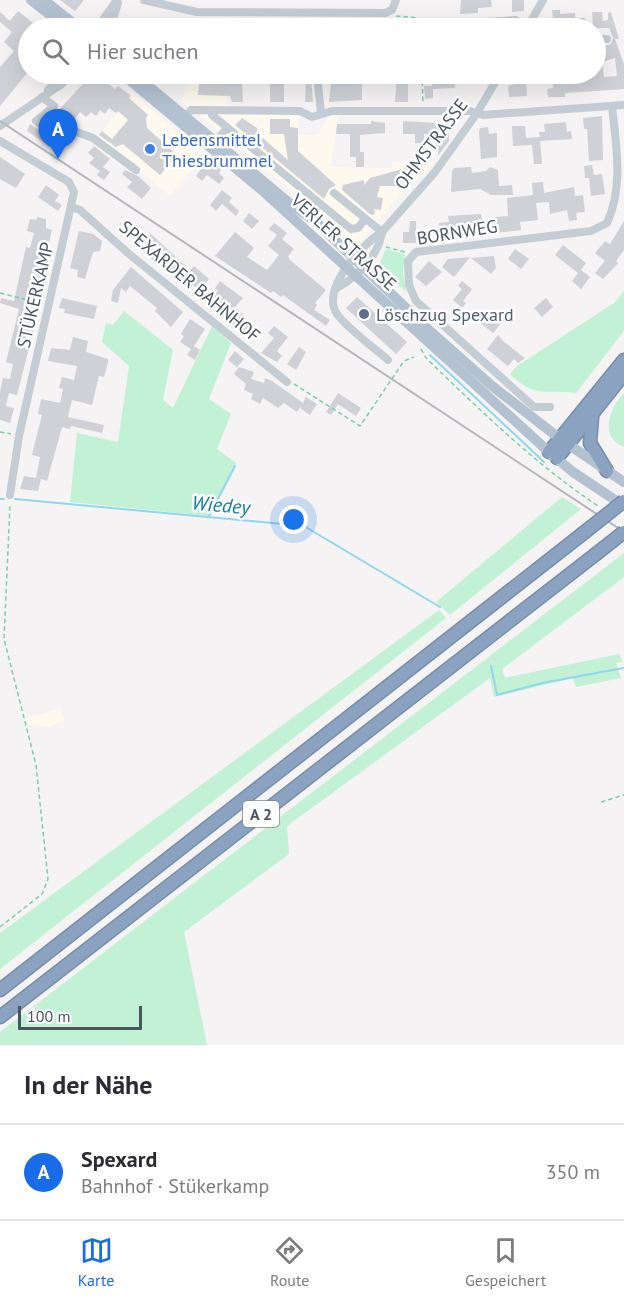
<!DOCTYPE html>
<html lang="de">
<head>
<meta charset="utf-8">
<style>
	:root { --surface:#fff; --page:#f2f2f3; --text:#2b2b33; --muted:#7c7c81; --line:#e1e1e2; --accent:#196ce8 }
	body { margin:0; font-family:"PT Sans",sans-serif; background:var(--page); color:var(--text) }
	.scale { position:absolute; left:18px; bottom:15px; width:124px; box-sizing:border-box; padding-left:6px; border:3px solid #4a5561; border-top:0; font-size:16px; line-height:21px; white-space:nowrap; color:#4a5561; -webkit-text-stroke:4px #fff; paint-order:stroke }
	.you { position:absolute; left:294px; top:520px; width:21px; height:21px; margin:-15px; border:4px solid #fff; border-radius:50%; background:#1a73e8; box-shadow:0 0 0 9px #1a73e833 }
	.badge { display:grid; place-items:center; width:39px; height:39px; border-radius:50%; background:var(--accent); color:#fff; font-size:20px; font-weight:700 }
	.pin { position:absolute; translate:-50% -50px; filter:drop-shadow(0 2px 3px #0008) }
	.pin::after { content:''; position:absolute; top:32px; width:21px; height:18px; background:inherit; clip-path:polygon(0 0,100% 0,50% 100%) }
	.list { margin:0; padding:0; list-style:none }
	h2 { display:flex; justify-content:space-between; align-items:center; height:78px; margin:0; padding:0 24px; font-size:26px }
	h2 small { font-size:20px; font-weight:400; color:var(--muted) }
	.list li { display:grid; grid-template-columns:39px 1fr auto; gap:18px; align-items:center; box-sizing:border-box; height:96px; padding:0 24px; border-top:2px solid var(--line) }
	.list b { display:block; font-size:22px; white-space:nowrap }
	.list p { margin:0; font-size:20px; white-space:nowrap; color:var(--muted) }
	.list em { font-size:20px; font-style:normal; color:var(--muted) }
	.icon { flex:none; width:33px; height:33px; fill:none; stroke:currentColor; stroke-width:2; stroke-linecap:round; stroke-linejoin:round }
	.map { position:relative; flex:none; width:624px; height:1045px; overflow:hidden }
	.search { position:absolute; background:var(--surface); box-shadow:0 6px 24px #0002; left:18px; right:18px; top:18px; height:66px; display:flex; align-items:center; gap:15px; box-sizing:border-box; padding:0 21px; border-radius:33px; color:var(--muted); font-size:22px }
	.sheet { height:174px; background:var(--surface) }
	nav { display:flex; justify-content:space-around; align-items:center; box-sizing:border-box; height:84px; border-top:2px solid var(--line); background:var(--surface); font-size:16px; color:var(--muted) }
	nav a { display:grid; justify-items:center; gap:3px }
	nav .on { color:var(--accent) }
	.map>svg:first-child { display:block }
</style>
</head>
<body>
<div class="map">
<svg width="624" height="1045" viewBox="0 0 624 1045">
	<rect width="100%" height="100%" fill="#f5f3f3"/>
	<g fill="#fdf9ee">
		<polygon points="195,74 227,74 227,107 190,107 179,100 195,79"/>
		<polygon points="133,94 205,154 170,196 97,137"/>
		<polygon points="198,114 298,114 299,135 316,135 328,117 338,116 331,167 392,168 392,161 435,162 393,203 361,242 355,243"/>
		<polygon points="60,708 65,721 49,727 29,725 27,718"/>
	</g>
	<g fill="#c2f1d6">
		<polygon points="386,249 405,254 403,272 406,292 379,265"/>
		<path d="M624,291V331L576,393C543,389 536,399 510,374L517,366L614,303Z"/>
		<polygon points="124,311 173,350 163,400 173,408 212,326 231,343 209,399 231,414 217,449 236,463 208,516 70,502 77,433 118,442 129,366 102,342 106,323 113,325"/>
		<path d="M624,393V447C598,437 610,407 624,393Z"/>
		<polygon points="562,497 581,509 450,615 436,602"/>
		<polygon points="624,553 624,577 502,669 505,678 619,654 624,666 622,662 616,663 621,678 576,687 573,678 494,697 490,678 287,826 289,854 184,932 207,1045 0,1045 0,1032"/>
		<polygon points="439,610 446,618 0,969 0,933"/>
	</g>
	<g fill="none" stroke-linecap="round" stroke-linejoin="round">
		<g stroke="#8fd7ee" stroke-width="2">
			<polyline points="430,355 544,462"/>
			<polyline points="0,499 4,499"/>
			<polyline points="15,499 304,526 440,607"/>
			<polyline points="209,516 235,466"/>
			<polyline points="491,666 497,695 542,683 624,668"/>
		</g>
	</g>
	<g fill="#cfd1d7" fill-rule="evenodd">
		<polygon points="60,0 84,0 75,11"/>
		<polygon points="461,0 491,0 492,7 478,8 478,13 460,14"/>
		<polygon points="512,0 524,0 524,11 512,12"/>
		<polygon points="552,10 560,10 560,14 575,13 576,28 545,28 544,19 553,18"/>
		<polygon points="18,11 39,28 28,28 28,72 0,106 0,67 14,51 4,42 12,32 0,22 0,12 10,21"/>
		<path d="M592,12H602L603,21L608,20V13L611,12L619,39H615L624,64V89L565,93V97H548L547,89L553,88V82H561L559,74H573L574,77L596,76V49L611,44L613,38L609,28H593ZM615,58L617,76L604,77L602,62Z"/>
		<polygon points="170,18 182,20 180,28 167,28"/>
		<polygon points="92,74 96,74 115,89 118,86 131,96 129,98 148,115 146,118 147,128 177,155 160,175 123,144 116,147 99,135 102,131 112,139 128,120 118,111 116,113 109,108 105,114 100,110 96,116 91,112 86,117 80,112 72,123 56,113"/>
		<polygon points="200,74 223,74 223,81 242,81 243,102 232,102 230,96 198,95"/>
		<polygon points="277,74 290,74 290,80 284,80 284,102 270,102 270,84 277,84"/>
		<polygon points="346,74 373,74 373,81 362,83 362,100 329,102 331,82 346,82"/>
		<polygon points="397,74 414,74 414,81 408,81 408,102 395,102"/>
		<polygon points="431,74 472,74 472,82 455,82 455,88 433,89 433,98 425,99 424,86 432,86"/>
		<polygon points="306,76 311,76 313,102 305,102"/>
		<polygon points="526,81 527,96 509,97 508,86"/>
		<polygon points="602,116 603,160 589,161 587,129 584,129 583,118"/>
		<polygon points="242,118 257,128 257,133 288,160 284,134 270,134 270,119 290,119 290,127 298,128 298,151 336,185 329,189 324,199 235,125"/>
		<polygon points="371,121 385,123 385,133 360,135 360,152 364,152 364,167 356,167 356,157 350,157 350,134 336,134 337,124 371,124"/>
		<polygon points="403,121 438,123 438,134 424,134 424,143 415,143 415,134 403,134"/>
		<polygon points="566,122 567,132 571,131 572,139 540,141 542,164 534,164 532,145 513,146 512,126 525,126 526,138 540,137 539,132 545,132 544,124"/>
		<polygon points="30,124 61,145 57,151 27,131"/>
		<polygon points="488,127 489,134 497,133 497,157 481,159 479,132 480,128"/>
		<polygon points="438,133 449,133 449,141 438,156"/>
		<polygon points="94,146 110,159 103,167 110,172 104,180 97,175 100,171 89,163 94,158 88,153"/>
		<polygon points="0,157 25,174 16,188 0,179"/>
		<polygon points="208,159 221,170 219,173 224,178 219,184 207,175 202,181 196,176"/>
		<polygon points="592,165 594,175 602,174 605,194 591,196 589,178 585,178 584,166"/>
		<polygon points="410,167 410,178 399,182 399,186 380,186 377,197 383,198 381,210 374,209 375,214 371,215 342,190 343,185 364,180 364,185 370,178"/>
		<polygon points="471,167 472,173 486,171 490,167 498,170 499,186 512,185 513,195 491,195 480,189 451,192 452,171 454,168"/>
		<polygon points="125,170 138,176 151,188 142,199 127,187 132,182 122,174"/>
		<polygon points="543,182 544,193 574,187 575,196 583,195 585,212 576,213 577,220 569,221 567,210 550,214 549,202 536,203 538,220 520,222 521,230 496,233 496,229 482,229 456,234 456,238 447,238 440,233 439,223 449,222 448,216 481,214 482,222 495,221 495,217 508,216 507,198 533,195 532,183"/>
		<polygon points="46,185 59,195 55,201 62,205 58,211 38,197"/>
		<polygon points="222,190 232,198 229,202 239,211 236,216 222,204 216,211 210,205"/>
		<polygon points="249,213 259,221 252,229 243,221"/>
		<polygon points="37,217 46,219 46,228 52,230 36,295 27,292 24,309 38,313 17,395 9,393 6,406 14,408 10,423 0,420 0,392 3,378 10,379 13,364 6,362 19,309 0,303 1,298 14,301 26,247 30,248 34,233 27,231 30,219 36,220"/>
		<polygon points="410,221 416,221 416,243 403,243 403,232 409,232"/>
		<polygon points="624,221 624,250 616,261 618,263 603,279 595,273 605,261 595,253 605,241 610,244"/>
		<polygon points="274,223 287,233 282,239 294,249 288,256 290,260 326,290 315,303 317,305 314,310 330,320 326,326 283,295 281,297 273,291 271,293 215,256 235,232 254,248 247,257 267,270 279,255 268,246 277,235 269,229"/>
		<polygon points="79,231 93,234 102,241 100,251 93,252 85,279 77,277 78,270 70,268"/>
		<polygon points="151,234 190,270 194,266 209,279 199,290 184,278 180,283 139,248"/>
		<polygon points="563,245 586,263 581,270 590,277 581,289 572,281 578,273 555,255"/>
		<polygon points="515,249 529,259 521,269 508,259"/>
		<polygon points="494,256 496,268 491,274 471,258"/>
		<polygon points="470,257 454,277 442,267 448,259"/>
		<polygon points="429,261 442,272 426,286 415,277"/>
		<polygon points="131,267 183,312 171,327 155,311 157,308 130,286 126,292 121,288 118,303 111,301 113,290"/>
		<polygon points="220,281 243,298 235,307 243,315 242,317 257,328 250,337 224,318 227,315 210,301 218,291 215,288"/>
		<polygon points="462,281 472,289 463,301 466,303 462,308 453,300 462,289 458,286"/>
		<polygon points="357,297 407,342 396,354 346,308"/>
		<polygon points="62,298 97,306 94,319 64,313 65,309 59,308"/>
		<polygon points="546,298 553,307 542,317 534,308"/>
		<polygon points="484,311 494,319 497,316 503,321 493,333 477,320"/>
		<polygon points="190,319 205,329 194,346 200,350 195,360 187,355 191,349 180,342 184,336 181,334"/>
		<polygon points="274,326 288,337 277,351 282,356 277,362 261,353 274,338 268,333"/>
		<polygon points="498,335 504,342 525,358 518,363 514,359 508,366 487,349"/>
		<polygon points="73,337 88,341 86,352 108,359 108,362 104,377 99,376 92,405 72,400 68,417 104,425 102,433 71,426 70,429 62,427 47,481 41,479 38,491 20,489 24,476 36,478 40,457 32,455 42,415 38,414 41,399 60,403 63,389 59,388 62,377 74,380 77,366 48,361 51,348 70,350"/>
		<polygon points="299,347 306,352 296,370 287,364"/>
		<polygon points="235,351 244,359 237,367 228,360"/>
		<polygon points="239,367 254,372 251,379 264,383 265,378 272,381 303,403 297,412 284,403 278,408 263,398 260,404 251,399 253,394 244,390 246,384 234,374"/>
		<polygon points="338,393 361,408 356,416 338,404 331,415 326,412"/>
		<polygon points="306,397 317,404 310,415 300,408"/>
	</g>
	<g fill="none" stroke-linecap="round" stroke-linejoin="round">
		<defs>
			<g id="highway">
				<polyline points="592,417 590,443 607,471"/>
				<polyline points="549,452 624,360"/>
				<polyline points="557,458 624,374"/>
				<polyline points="0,990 581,535"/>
				<polyline points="0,1017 596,554"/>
			</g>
		</defs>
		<use href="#highway" stroke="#768ead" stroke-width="15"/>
		<g stroke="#79d0a9" stroke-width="1.5" stroke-dasharray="4.5 3" stroke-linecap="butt">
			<polyline points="396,16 419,18"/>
			<polyline points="422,74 423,103"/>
			<polyline points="386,247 405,252"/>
			<polyline points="0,293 40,303"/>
			<path d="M421,349L426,358C481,411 535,464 598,506"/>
			<polyline points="294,384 360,426 404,361 414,357"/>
			<polyline points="0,432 11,434"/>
			<polyline points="601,802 624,795"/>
			<polyline points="0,927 42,894 48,879 36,765 4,639 10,505"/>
		</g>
		<g stroke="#c4ccd4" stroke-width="8">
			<polyline points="144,0 197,12 385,13 392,10 396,0"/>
			<polyline points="582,22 582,28"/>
			<polyline points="423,26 516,20 527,27"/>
			<polyline points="97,28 117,0"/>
			<polyline points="110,28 118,3"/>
			<polyline points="527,28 543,0"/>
			<polyline points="596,39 607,39"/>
			<polyline points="317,74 321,114"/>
			<polyline points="48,90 61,74"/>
			<polyline points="42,97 54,106 45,114 69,129 93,138 136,170"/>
			<polyline points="212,111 212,115 351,229 358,228 365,219"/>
			<polyline points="45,114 36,121 63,139"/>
			<polyline points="183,121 191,110 300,111 312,117 332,111 470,111 483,115 624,105"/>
			<polyline points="0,126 62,84 72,74"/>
			<polyline points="217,140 227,128"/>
			<polyline points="0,141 69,182 74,192 19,436 10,495"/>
			<polyline points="334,193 382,232"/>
			<polyline points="72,207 80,210 129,254 287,382"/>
			<path d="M337,288C357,277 379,255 382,232"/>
			<path d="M388,360C373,347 348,329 337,314C320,289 363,244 382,232L435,172L477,113L500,74"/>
			<path d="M550,407H534L416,301L409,285L408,261L416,252L591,231L607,223C624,186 616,145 612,106"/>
		</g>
		<g stroke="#b3c1d1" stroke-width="10">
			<polyline points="31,0 67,28"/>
			<polyline points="44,0 79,28"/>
			<polyline points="122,74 263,191 549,452 573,472 624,506"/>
			<polyline points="134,74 293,206 314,220 430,331 492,386 559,438 624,482"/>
		</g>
		<use href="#highway" stroke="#8ba3c1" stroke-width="12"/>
		<polyline stroke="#b5b7bd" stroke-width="2" points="0,121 624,532"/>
		<defs>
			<g id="highway-bridge">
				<polyline points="581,535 624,501"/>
				<polyline points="596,554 624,532"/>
			</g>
		</defs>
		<use href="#highway-bridge" stroke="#768ead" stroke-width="15" stroke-linecap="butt"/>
		<use href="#highway-bridge" stroke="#8ba3c1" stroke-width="12"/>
	</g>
	<circle fill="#3f7fe0" stroke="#fff" stroke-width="2" cx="150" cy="149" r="6"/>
	<circle fill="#5c6f8a" stroke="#fff" stroke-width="2" cx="364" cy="314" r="6"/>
	<g text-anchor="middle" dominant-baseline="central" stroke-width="5" stroke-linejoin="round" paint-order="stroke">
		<rect fill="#fff" stroke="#808890" stroke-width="1.5" x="243" y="801" width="36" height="26" rx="4.5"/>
		<g font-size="16" font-weight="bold" fill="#4a5561">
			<text x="261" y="814">A 2</text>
		</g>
		<g font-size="18" fill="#366cbe" stroke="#fff" text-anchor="start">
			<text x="162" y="139">Lebensmittel<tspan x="162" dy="21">Thiesbrummel</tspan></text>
		</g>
		<g font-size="18" fill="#4a5561" stroke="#fff">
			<text transform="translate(431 144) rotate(-53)">OHMSTRASSE</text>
			<text transform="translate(457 232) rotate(-9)">BORNWEG</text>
			<text transform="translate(344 242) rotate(42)">VERLER STRASSE</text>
			<text transform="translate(190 281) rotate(40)">SPEXARDER BAHNHOF</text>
			<text transform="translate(35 295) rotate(-77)">STÜKERKAMP</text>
		</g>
		<g font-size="18" fill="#4e5e75" stroke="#fff" text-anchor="start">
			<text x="376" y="314">Löschzug Spexard</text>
		</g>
		<g font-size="20" font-style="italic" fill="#0c7da2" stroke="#fff">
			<text transform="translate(221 505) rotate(5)">Wiedey</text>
		</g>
	</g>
</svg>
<div class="scale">100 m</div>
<div class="you"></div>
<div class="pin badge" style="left:58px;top:159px">A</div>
<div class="search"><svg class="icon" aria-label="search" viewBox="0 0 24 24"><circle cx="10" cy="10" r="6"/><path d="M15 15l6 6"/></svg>Hier suchen</div>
</div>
<section class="sheet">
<h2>In der Nähe<small></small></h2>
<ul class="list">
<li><span class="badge">A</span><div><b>Spexard</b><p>Bahnhof · Stükerkamp</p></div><em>350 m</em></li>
</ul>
</section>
<nav>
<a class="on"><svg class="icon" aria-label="map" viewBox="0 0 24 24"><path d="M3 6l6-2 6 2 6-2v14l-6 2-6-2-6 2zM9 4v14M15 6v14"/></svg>Karte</a>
<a><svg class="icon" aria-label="directions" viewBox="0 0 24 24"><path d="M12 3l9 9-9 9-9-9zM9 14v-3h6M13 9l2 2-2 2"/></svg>Route</a>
<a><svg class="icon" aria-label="saved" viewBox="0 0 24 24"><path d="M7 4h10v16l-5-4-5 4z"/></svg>Gespeichert</a>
</nav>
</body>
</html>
